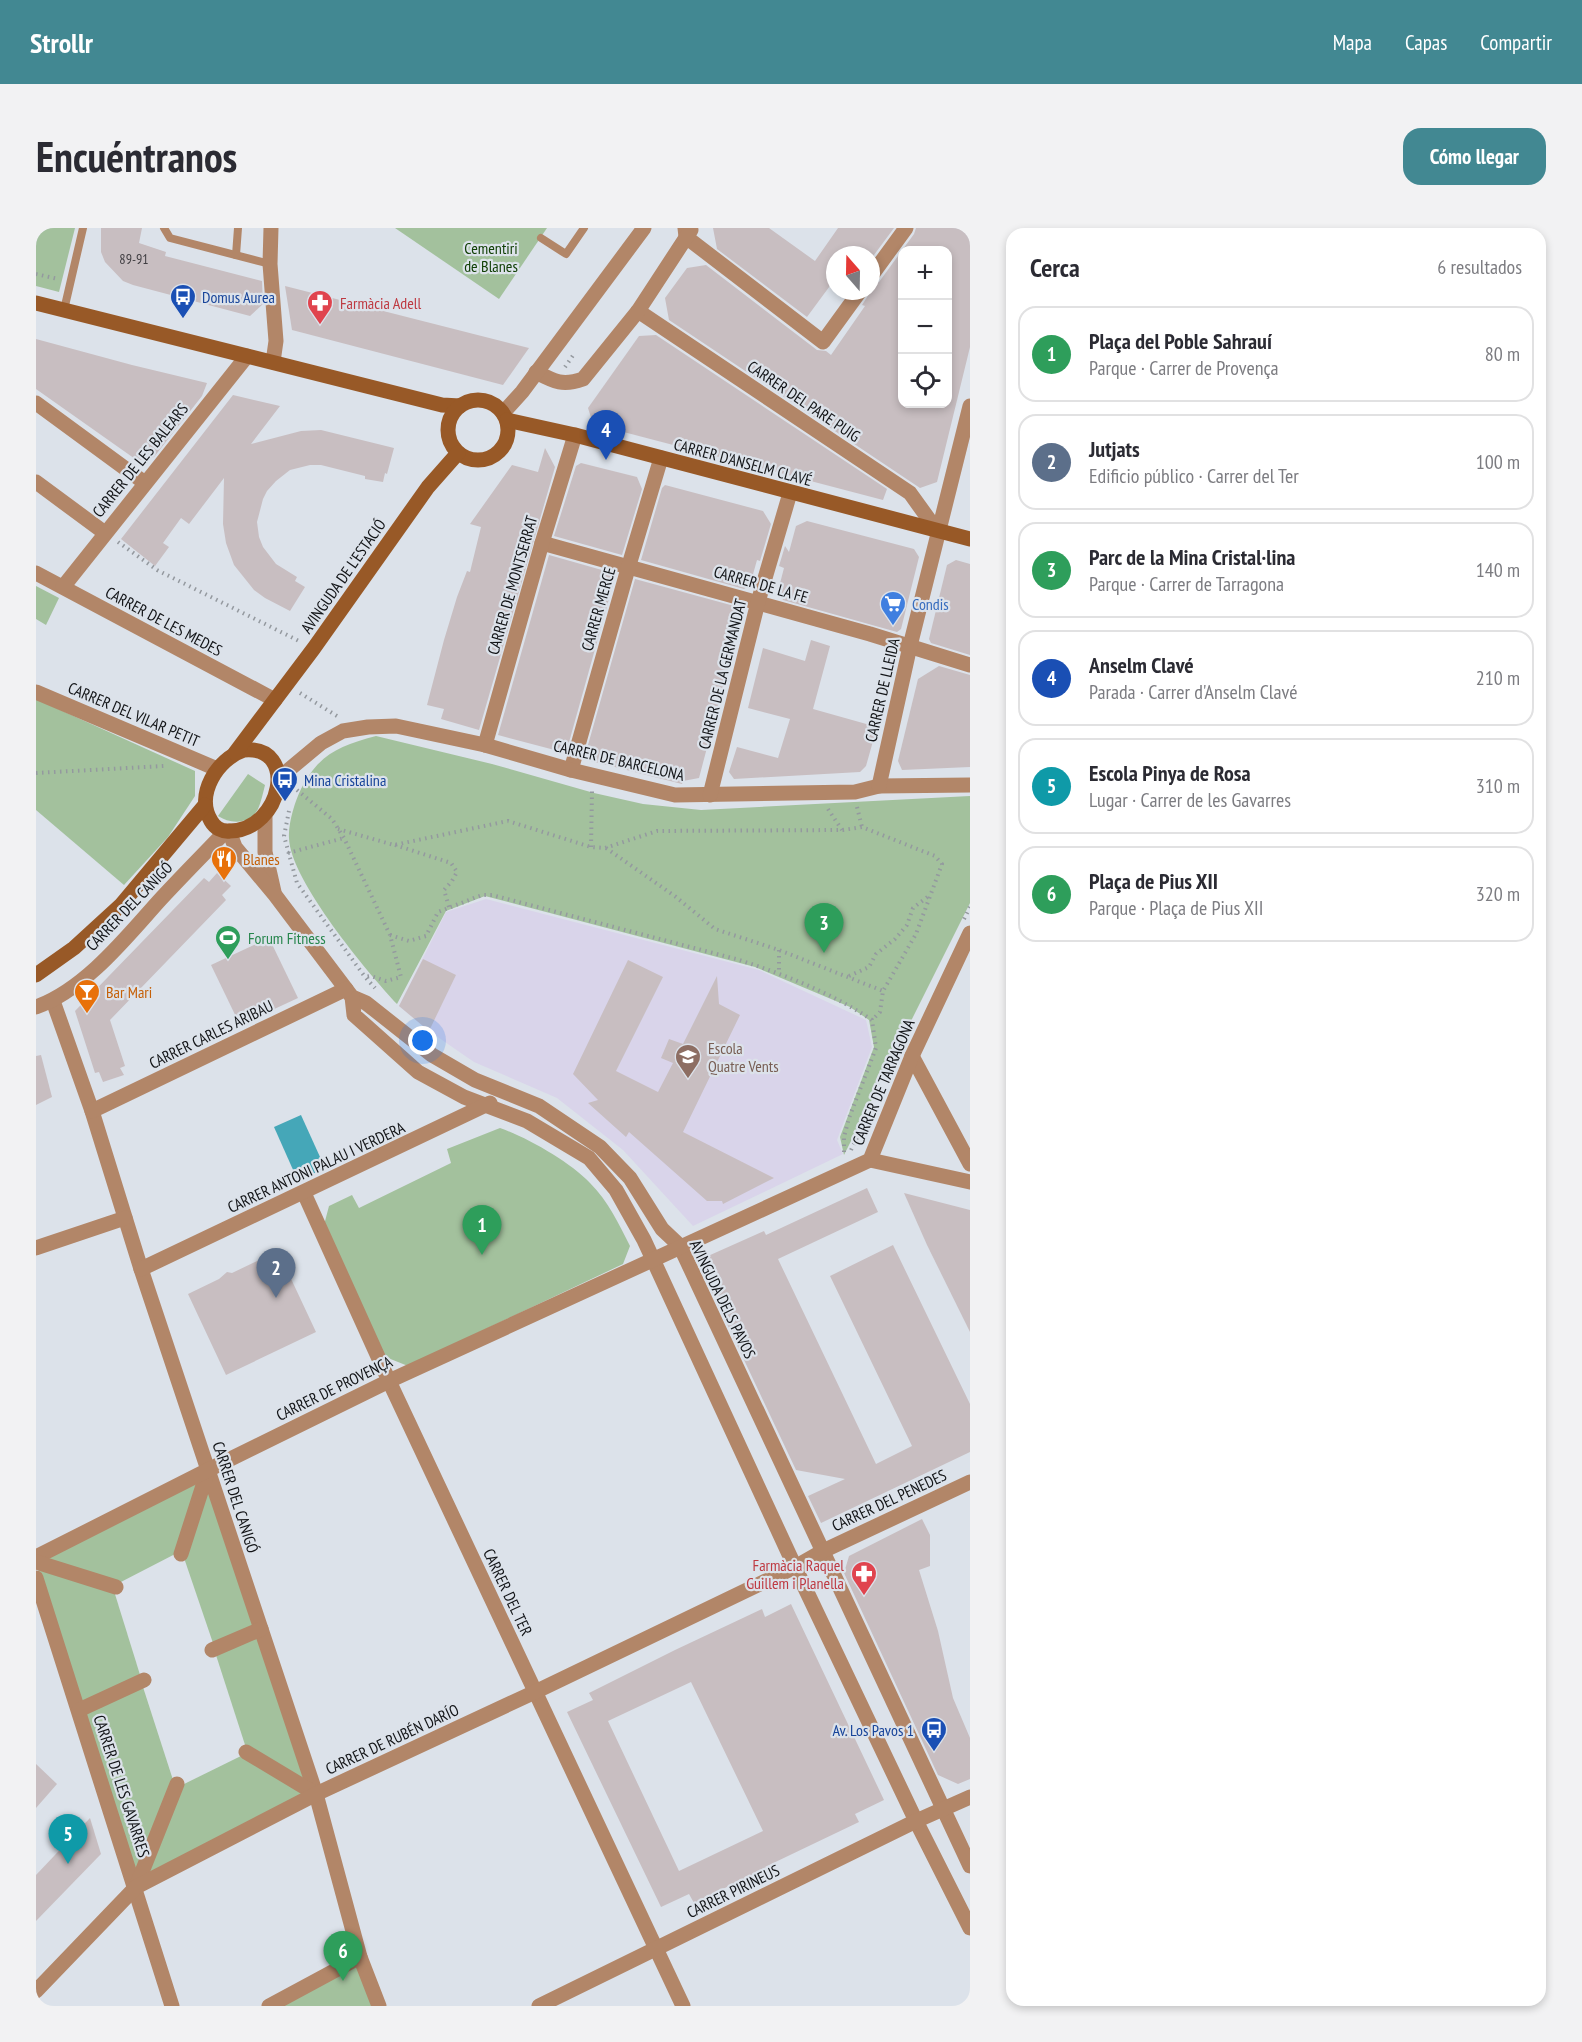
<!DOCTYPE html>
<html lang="es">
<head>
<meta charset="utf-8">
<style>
	:root { --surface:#fff; --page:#f2f2f3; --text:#2b2b33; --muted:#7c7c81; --line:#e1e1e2; --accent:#428892 }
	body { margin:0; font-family:"PT Sans Narrow",sans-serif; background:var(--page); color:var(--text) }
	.controls { position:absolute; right:18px; top:18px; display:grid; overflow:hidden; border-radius:12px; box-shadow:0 3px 9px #0003 }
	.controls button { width:54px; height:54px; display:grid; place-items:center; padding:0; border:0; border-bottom:2px solid var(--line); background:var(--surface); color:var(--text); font:30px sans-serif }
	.compass { position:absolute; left:790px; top:18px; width:54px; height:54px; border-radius:50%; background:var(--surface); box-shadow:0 3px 9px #0003; rotate:340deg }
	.you { position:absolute; left:387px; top:813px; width:21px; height:21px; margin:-15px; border:4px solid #fff; border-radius:50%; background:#1a73e8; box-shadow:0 0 0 9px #1a73e833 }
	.badge { display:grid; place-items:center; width:39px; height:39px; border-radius:50%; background:var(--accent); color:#fff; font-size:20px; font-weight:700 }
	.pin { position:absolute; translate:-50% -50px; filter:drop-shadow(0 2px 3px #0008) }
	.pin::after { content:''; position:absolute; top:32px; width:21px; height:18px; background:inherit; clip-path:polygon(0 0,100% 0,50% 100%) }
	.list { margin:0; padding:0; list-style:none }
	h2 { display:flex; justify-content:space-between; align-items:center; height:78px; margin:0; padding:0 24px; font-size:26px }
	h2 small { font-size:20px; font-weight:400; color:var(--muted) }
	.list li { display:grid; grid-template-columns:39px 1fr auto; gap:18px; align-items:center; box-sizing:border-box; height:96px; margin:0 12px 12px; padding:0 12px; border:2px solid var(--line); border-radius:18px }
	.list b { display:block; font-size:22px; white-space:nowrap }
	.list p { margin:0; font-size:20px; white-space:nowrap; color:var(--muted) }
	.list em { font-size:20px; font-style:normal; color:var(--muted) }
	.icon { flex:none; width:33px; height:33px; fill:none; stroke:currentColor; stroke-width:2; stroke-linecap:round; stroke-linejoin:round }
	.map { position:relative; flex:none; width:934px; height:1778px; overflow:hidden; border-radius:18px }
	header { display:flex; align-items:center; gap:36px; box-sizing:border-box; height:84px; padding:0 30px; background:var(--accent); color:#fff }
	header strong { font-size:28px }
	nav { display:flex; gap:33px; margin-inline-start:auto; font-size:21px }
	.intro { display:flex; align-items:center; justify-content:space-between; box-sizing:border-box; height:144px; padding:0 36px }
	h1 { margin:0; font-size:42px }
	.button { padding:15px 27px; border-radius:18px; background:var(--accent); color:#fff; font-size:21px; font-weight:700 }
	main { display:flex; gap:36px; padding:0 36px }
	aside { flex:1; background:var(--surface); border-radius:18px; box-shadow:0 3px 9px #0003 }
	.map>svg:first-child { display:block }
</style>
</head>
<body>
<header>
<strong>Strollr</strong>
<nav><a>Mapa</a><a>Capas</a><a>Compartir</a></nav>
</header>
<div class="intro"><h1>Encuéntranos</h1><a class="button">Cómo llegar</a></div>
<main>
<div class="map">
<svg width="934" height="1778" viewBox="0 0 934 1778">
	<rect width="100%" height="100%" fill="#dce2ea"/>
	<polygon fill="#d9d4ea" points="450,671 723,742 830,792 836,819 801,912 807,926 657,998 587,922 521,870 438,834 393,803 363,778 410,684"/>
	<g fill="#a3c19d">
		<polygon points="0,0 39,0 23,64 0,58"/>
		<polygon points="359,0 511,0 463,71"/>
		<polygon points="0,358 23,370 10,397 0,391"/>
		<polygon points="0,471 159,543 159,568 132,609 88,657 0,582"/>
		<path d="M340,508L456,536L558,565L607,576L665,582L934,568V675L808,927L804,909L838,819L833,792L814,779L719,739L449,668L410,683L361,776C332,745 254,652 253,610C252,596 259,573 265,561C283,526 303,518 340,508Z"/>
		<path d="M212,546L229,557C227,565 225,574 222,581C214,597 194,596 182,588Z"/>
		<path d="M464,900C492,910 534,934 554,955C572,973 583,996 594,1018L587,1036L372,1138L347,1128L288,997L293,978L316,967L323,980L415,935L411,921Z"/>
		<polygon points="168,1246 143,1324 81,1356 0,1330"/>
		<polygon points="173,1249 222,1399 178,1418 147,1327"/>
		<polygon points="1,1338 78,1363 105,1450 44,1479"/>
		<polygon points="224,1404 271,1558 211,1523 179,1424"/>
		<polygon points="106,1456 138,1555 99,1653 46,1484"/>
		<polygon points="209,1526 271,1566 104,1654 142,1559"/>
		<polygon points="324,1729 340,1778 240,1778"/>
	</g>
	<polygon fill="#45a7b8" points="265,887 289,940 262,953 238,899"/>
	<g fill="#c8bec1" fill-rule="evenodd">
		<polygon points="65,0 106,0 103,15 130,24 129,28 226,53 227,76 214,88 97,57 87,53 69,34 65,24"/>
		<polygon points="677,0 733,0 779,33 802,0 858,0 835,31 835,27 799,27 799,51 771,89 681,21"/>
		<path d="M880,0H934V119L901,254L884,260L633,92L629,70L651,40L670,37L781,122L790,123L795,127L829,78L826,77L835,63V58L843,54L878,6ZM867,22H912V176H867Z"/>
		<polygon points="249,58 493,120 467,157 256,102"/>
		<polygon points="620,107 851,261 847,272 557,196 552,180 603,108"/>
		<polygon points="0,111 96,137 171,155 166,168 118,229 102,233 0,161"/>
		<polygon points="197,167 244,178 215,216 265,203 285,202 358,220 351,246 349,245 347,254 329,251 329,248 285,237 274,237 254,242 240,253 231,263 227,271 221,294 223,309 227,319 240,336 261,349 259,353 269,359 254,383 229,370 218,362 198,337 190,315 187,296 188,250 153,296 145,290 127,315 133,319 119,338 85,311"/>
		<polygon points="509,220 519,239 443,502 405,491 408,481 391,477 408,412 421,369 431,343 434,344 445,299 434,296 476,237 502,244"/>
		<polygon points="545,235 601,249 606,261 586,327 518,308 540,238"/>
		<polygon points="629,257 727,283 735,296 724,333 721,332 714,357 708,361 605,332 626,260"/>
		<polygon points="771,293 878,321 883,329 865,401 861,404 747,372 742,363 748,340 743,338 749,318 753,324 760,298"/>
		<polygon points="513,327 580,346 530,525 462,507"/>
		<polygon points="920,332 934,336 934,427 895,415 893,411 911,337"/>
		<polygon points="599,351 702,379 706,387 663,550 647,553 646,556 555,533 550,524"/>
		<polygon points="775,412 794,418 777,481 841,499 830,538 824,544 698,551 693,544 701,519 742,530 754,491 712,480 727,420 769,433"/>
		<polygon points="903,438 934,447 934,539 866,542 862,533 882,451"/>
		<polygon points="181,645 195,658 186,667 190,672 74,792 89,838 84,840 88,847 67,854 63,844 59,845 39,783 168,650 173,654"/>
		<polygon points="233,710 262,770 204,797 175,737"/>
		<polygon points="387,731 420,747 393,803 363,778"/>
		<polygon points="592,732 627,749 580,843 622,864 637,835 625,830 633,811 647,816 681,748 683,776 704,787 647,904 738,950 687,976 686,973 671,973 593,904 590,909 552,875 562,872 537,846"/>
		<polygon points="5,827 16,869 0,877 0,828"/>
		<polygon points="831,960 842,984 742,1031 840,1236 876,1218 794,1048 857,1017 934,1176 934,1224 785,1295 772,1268 809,1251 760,1242 667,1045 672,1028 728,1003 730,1007"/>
		<polygon points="868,965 934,982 934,1104 891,1017"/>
		<polygon points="242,1023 280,1104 190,1147 152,1066 183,1051 191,1044 196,1045"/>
		<polygon points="886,1291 894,1307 894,1338 883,1342 902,1403 917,1470 934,1510 934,1551 922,1556 902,1547 808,1345 813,1328"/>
		<path d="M755,1376L848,1572L819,1586L823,1594L729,1639L730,1640L658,1675L653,1666L625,1679L531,1484L557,1472L553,1465L639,1422L726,1381L729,1389ZM655,1454L727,1603L643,1643L572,1493Z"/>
		<polygon points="0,1536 21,1556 0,1580"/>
		<polygon points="54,1590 65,1626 0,1693 0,1647"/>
	</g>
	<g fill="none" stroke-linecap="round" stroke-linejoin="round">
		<g stroke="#94999f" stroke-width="4" stroke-dasharray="1.5 4.5" stroke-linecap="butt">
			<polyline points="0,46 22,51"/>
			<polyline points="529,139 538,126"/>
			<polyline points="82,314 121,342 265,414"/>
			<polyline points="264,465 301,488"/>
			<polyline points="0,545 128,538"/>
			<polyline points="261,562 296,591 308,610 354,707 365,749 350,753 335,748 329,749"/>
			<polyline points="821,579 826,599"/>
			<polyline points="792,581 806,602"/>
			<polyline points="253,583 248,608 261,655 329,749 339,760"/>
			<polyline points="302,601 358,617 472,593 555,619 569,620 621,603 807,602 826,599 899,628 906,636 880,706 847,763 844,784 836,792"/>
			<polyline points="359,617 415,635 421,644 416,653 408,662 413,679"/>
			<polyline points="555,619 556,563"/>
			<polyline points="570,620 640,669 679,701 743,722 847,763"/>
			<polyline points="252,625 308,610"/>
			<polyline points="928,691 934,679"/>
			<path d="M354,707L373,713L390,708L402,684L446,667H456L700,731C747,746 794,764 836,792L840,820L813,890L808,909V925"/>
			<polyline points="743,722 743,746"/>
			<polyline points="813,748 833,739 840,726 859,711 871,697 877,680 894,667"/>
			<polyline points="815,922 830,891"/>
		</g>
		<g stroke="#b28668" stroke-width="8">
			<polyline points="128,0 134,10 234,36"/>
			<polyline points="505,10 530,26 548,0"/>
			<polyline points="200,27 202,0"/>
			<polyline points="28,82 47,0"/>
		</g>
		<g stroke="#b28668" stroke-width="15">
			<polyline points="235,0 234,36 240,113 237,134"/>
			<polyline points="649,0 650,9 787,114 824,63"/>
			<polyline points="835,48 870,0"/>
			<polyline points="602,83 874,265 902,304"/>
			<path d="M500,144C519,154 527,158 547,151L602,83L655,2"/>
			<polyline points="0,175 109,255"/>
			<polyline points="467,185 486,164 608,0"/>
			<polyline points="0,254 69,305"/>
			<polyline points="506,315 834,406 934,437"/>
			<polyline points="0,345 239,472"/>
			<polyline points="27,359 211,128"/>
			<polyline points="0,464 181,541"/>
			<polyline points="449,517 506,315 539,207"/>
			<polyline points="535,542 593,337 625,230"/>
			<polyline points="243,550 285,515 307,503 332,499 360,498 449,517 535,542 639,567 819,564 843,558 934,557"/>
			<polyline points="843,558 874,418 934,178"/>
			<polyline points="674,567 722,374 754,265"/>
			<polyline points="229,586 229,624 238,664"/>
			<polyline points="193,603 199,619 239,667 316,769 330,775 396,827 439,852 503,878 564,919 594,950 626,1001 644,1018 934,1638"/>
			<polyline points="316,769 318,787 382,844 428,869 491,893 553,930 580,962 608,1012 759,1339 880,1593 934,1700"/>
			<polyline points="17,773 56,883 105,1041 280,1566 324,1729 343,1778"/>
			<path d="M0,779C48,762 89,711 122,674C144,650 167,627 190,603"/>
			<polyline points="876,828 934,936"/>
			<polyline points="56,883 310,761"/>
			<polyline points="834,932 934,954"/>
			<polyline points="268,965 353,1153 647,1778"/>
			<polyline points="0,1020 89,990"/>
			<polyline points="105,1041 454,875"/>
			<polyline points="145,1326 172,1242"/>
			<polyline points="0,1329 172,1242 353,1153 834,932 876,828 934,705"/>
			<polyline points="0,1334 80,1359"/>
			<polyline points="0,1350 136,1778"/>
			<polyline points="176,1422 225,1401"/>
			<polyline points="43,1482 108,1452"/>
			<polyline points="210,1524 280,1566"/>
			<polyline points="100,1659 141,1556"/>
			<polyline points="0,1763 100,1659 280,1566 499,1464 759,1339 787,1323 934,1254"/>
			<polyline points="233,1778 324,1729"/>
			<polyline points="503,1778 880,1593 934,1569"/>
		</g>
		<g stroke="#985927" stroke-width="15">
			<polyline points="0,75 406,177 424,178"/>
			<circle cx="442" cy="202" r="30"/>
			<polyline points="471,192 539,207 934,311"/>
			<path d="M208,522C263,517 246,602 194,603C186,604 179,600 175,593C159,567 181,531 208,522Z"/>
			<polyline points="199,525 278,420 392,259 422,225"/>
			<polyline points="0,747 38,720 85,677 169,577"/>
		</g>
	</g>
	<defs>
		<symbol id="bus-pin" viewBox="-11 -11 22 30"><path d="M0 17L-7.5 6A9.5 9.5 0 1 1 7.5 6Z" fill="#1a4fb4" stroke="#dce2ea"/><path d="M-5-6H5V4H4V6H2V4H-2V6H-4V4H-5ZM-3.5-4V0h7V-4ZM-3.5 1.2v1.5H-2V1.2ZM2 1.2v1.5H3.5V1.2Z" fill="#fff"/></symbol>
		<symbol id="pharmacy-pin" viewBox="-11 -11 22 30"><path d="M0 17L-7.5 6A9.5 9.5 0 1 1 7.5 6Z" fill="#e0444e" stroke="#dce2ea"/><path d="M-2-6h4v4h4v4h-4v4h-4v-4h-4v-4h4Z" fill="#fff"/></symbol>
		<symbol id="supermarket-pin" viewBox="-11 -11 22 30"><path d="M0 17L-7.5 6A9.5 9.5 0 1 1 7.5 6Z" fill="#3f7fe0" stroke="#dce2ea"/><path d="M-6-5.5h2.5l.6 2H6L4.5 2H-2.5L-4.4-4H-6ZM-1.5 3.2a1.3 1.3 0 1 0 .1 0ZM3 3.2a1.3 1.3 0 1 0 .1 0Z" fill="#fff"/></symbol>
		<symbol id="restaurant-pin" viewBox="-11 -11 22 30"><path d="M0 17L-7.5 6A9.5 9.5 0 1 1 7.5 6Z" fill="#e8710a" stroke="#dce2ea"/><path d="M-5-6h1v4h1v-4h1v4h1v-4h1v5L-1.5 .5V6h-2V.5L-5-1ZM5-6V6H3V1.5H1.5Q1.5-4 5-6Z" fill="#fff"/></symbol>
		<symbol id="stadium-pin" viewBox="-11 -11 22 30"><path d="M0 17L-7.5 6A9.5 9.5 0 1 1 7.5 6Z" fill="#2e9e5b" stroke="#dce2ea"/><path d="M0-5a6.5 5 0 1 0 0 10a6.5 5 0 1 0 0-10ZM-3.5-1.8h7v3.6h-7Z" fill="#fff"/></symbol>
		<symbol id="bar-pin" viewBox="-11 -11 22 30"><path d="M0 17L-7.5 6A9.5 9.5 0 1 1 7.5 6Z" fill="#e8710a" stroke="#dce2ea"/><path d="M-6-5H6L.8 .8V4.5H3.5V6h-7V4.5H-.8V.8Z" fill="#fff"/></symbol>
		<symbol id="school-pin" viewBox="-11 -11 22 30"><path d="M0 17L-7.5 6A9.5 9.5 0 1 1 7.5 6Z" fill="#8d6e63" stroke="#dce2ea"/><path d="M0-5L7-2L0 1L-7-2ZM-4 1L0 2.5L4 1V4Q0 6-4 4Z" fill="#fff"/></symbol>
	</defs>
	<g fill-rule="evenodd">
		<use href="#bus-pin" x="132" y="54" width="30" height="40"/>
		<use href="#pharmacy-pin" x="269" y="60" width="30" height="40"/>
		<use href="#supermarket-pin" x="842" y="361" width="30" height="40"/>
		<use href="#bus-pin" x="234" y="537" width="30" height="40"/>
		<use href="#restaurant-pin" x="173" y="616" width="30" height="40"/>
		<use href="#stadium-pin" x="177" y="695" width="30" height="40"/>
		<use href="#bar-pin" x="36" y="749" width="30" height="40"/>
		<use href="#school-pin" x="637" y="814" width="30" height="40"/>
		<use href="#pharmacy-pin" x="813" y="1331" width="30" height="40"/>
		<use href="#bus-pin" x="883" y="1487" width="30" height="40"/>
	</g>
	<g text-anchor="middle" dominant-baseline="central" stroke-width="4.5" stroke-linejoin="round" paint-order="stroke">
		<g font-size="14" fill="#403e42">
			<text x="98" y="31">89-91</text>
		</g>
		<g font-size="16" fill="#114006" stroke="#dce2ea">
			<text x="455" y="20">Cementiri<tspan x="455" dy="18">de Blanes</tspan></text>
		</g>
		<g font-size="16" fill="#164399" stroke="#dce2ea" text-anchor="start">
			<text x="166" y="69">Domus Aurea</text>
			<text x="268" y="552">Mina Cristalina</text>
			<text x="878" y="1502" text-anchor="end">Av. Los Pavos 1</text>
		</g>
		<g font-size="16" fill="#be3a42" stroke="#dce2ea" text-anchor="start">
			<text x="304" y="75">Farmàcia Adell</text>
			<text x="808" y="1337" text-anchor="end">Farmàcia Raquel<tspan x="808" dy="18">Guillem i Planella</tspan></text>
		</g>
		<g font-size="16" fill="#121417" stroke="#dce2ea">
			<text transform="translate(768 173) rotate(34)">CARRER DEL PARE PUIG</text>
			<text transform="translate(104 232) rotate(-51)">CARRER DE LES BALEARS</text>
			<text transform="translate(707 234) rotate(15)">CARRER D'ANSELM CLAVÉ</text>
			<text transform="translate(307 348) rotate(-55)">AVINGUDA DE L'ESTACIÓ</text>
			<text transform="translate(725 356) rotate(16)">CARRER DE LA FE</text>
			<text transform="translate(476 357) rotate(-74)">CARRER DE MONTSERRAT</text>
			<text transform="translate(562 381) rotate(-74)">CARRER MERCE</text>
			<text transform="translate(128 393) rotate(28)">CARRER DE LES MEDES</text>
			<text transform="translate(686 446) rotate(-76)">CARRER DE LA GERMANDAT</text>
			<text transform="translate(846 462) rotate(-77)">CARRER DE LLEIDA</text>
			<text transform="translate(98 486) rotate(23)">CARRER DEL VILAR PETIT</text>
			<text transform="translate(583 532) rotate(13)">CARRER DE BARCELONA</text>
			<text transform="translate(93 678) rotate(-46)">CARRER DEL CANIGÓ</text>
			<text transform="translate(175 806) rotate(-26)">CARRER CARLES ARIBAU</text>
			<text transform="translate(847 854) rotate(-67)">CARRER DE TARRAGONA</text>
			<text transform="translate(280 939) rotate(-25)">CARRER ANTONI PALAU I VERDERA</text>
			<text transform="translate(687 1071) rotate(64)">AVINGUDA DELS PAVOS</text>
			<text transform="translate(298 1160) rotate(-26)">CARRER DE PROVENÇA</text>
			<text transform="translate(200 1269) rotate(72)">CARRER DEL CANIGÓ</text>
			<text transform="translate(853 1272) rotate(-25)">CARRER DEL PENEDES</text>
			<text transform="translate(472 1364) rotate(65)">CARRER DEL TER</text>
			<text transform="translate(356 1511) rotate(-25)">CARRER DE RUBÉN DARÍO</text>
			<text transform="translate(86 1558) rotate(72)">CARRER DE LES GAVARRES</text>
			<text transform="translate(697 1663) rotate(-26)">CARRER PIRINEUS</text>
		</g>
		<g font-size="16" fill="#366cbe" stroke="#dce2ea" text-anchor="start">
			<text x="876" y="376">Condis</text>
		</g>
		<g font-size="16" fill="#c56008" stroke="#dce2ea" text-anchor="start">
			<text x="207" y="631">Blanes</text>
			<text x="70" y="764">Bar Mari</text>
		</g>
		<g font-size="16" fill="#27864d" stroke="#dce2ea" text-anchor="start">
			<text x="212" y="710">Forum Fitness</text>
		</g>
		<g font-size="16" fill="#785e54" stroke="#dce2ea" text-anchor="start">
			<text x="672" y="820">Escola<tspan x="672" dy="18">Quatre Vents</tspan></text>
		</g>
	</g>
</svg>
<div class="controls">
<button>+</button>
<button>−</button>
<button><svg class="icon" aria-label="locate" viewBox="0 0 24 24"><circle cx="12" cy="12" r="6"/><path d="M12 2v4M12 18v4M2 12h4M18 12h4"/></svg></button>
</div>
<svg class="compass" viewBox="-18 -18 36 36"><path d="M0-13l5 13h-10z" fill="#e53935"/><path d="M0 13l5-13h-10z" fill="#7c7c81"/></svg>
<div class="you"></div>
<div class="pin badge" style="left:446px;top:1027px;background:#2e9e5b">1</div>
<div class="pin badge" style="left:240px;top:1070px;background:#5c6f8a">2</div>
<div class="pin badge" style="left:788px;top:725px;background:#2e9e5b">3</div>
<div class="pin badge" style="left:570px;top:232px;background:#1a4fb4">4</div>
<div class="pin badge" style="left:32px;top:1636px;background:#0f9aa8">5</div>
<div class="pin badge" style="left:307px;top:1753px;background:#2e9e5b">6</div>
</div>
<aside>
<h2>Cerca<small>6 resultados</small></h2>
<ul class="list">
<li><span class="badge" style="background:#2e9e5b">1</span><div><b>Plaça del Poble Sahrauí</b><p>Parque · Carrer de Provença</p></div><em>80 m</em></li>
<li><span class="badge" style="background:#5c6f8a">2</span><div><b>Jutjats</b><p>Edificio público · Carrer del Ter</p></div><em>100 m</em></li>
<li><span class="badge" style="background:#2e9e5b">3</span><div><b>Parc de la Mina Cristal·lina</b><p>Parque · Carrer de Tarragona</p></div><em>140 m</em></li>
<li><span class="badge" style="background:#1a4fb4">4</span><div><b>Anselm Clavé</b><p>Parada · Carrer d'Anselm Clavé</p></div><em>210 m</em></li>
<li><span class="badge" style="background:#0f9aa8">5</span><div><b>Escola Pinya de Rosa</b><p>Lugar · Carrer de les Gavarres</p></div><em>310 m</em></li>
<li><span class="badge" style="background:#2e9e5b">6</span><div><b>Plaça de Pius XII</b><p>Parque · Plaça de Pius XII</p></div><em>320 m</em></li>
</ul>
</aside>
</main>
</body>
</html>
